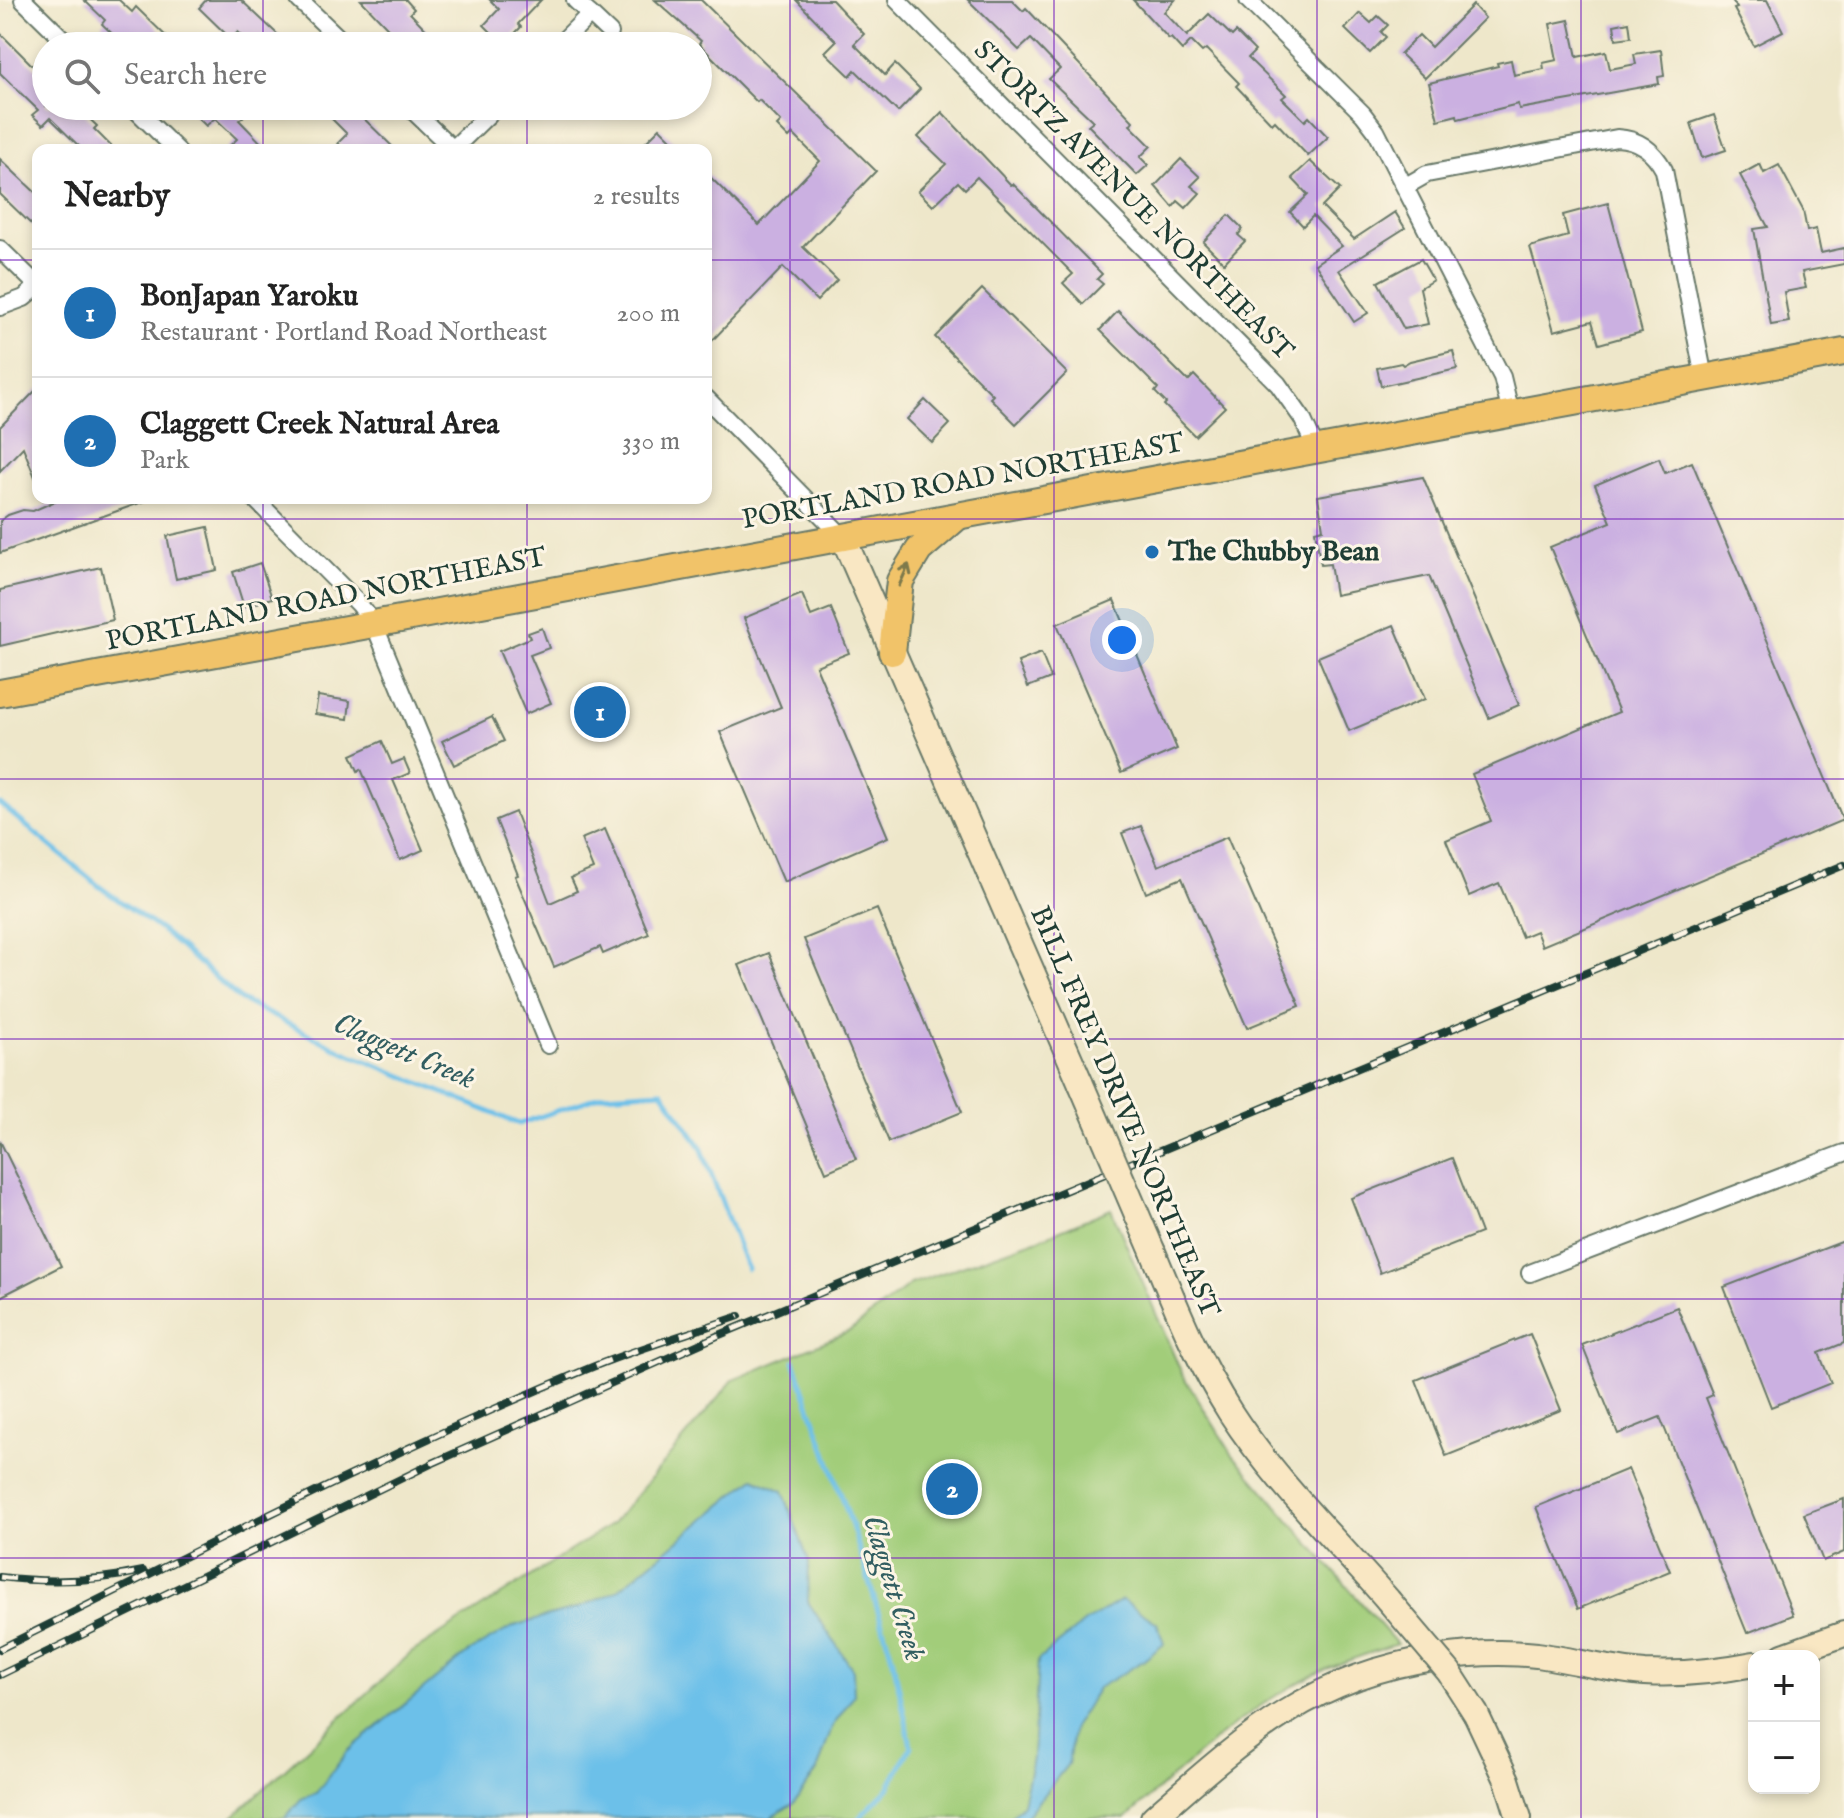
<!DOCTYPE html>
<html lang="en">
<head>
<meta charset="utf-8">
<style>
	:root { --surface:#fff; --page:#f2f2f2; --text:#222; --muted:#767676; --line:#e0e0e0; --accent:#1f6fb2 }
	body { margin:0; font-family:"IM FELL English",serif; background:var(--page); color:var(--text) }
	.controls { position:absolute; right:24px; bottom:24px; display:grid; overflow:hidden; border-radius:16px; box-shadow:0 4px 12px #0003 }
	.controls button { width:72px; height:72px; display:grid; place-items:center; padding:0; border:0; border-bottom:2px solid var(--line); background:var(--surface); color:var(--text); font:40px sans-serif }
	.you { position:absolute; left:1122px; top:640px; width:28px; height:28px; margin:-20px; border:6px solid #fff; border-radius:50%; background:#1a73e8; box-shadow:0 0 0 12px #1a73e833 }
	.badge { display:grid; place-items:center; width:52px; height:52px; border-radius:50%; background:var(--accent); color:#fff; font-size:26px; font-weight:700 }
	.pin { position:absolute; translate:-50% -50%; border:4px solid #fff; box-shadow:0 2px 8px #0006 }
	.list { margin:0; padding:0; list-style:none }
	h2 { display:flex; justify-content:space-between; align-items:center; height:104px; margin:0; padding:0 32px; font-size:34px }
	h2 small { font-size:26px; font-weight:400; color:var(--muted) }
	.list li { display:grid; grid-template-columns:52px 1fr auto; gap:24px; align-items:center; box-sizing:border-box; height:128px; padding:0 32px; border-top:2px solid var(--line) }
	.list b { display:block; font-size:30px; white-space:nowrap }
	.list p { margin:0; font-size:26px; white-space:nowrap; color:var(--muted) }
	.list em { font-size:26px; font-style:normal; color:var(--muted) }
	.icon { flex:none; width:44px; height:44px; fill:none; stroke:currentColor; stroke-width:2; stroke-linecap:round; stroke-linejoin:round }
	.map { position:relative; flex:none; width:1844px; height:1818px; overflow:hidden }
	.search { position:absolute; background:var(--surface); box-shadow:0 4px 12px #0003; left:32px; top:32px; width:680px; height:88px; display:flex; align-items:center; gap:20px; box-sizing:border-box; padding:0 28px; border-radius:44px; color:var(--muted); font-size:30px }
	.panel { position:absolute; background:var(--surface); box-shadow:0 4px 12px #0003; left:32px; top:144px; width:680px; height:360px; border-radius:16px }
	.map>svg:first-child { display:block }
</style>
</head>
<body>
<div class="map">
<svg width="1844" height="1818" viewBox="0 0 1844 1818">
	<rect width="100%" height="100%" fill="#fcf5e5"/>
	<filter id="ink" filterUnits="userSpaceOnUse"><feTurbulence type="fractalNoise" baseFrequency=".0125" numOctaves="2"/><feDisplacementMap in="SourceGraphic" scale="16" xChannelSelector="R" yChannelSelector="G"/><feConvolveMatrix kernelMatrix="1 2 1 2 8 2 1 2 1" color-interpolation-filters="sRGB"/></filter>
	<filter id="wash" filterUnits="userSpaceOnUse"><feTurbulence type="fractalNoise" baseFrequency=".006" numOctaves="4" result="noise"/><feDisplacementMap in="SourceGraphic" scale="32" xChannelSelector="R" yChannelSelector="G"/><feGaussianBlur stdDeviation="1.8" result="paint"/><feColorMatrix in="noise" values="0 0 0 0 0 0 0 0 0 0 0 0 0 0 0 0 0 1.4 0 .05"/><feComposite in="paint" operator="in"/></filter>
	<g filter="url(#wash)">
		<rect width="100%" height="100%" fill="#eee7ca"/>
		<path fill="#a2cd7a" stroke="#608557" stroke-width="2" d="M1111,1209L1182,1374L1232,1454L1397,1644C1360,1656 1323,1668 1289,1688C1229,1722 1178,1773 1126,1818H232L411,1653L613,1523L733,1380L850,1331L911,1284L1039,1239Z"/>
		<g fill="#6cc0e9" stroke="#467e8e" stroke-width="2">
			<polygon points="754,1478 783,1491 809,1562 808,1602 853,1670 854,1695 832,1727 817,1771 794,1803 770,1818 284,1818 301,1799 316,1793 348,1751 467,1653 514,1626 581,1607 617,1591"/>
			<polygon points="1122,1600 1157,1623 1164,1644 1143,1661 1098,1688 1074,1726 1068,1764 1025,1818 1010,1818 1023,1804 1033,1758 1038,1660 1085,1622"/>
		</g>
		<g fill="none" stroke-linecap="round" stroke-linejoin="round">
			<g stroke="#6cc0e9" stroke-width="5">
				<polyline points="0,804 100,887 162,931 241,1000 342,1051 519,1124 603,1095 662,1091 701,1147 747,1269"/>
				<polyline points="794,1361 852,1526 893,1660 911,1746 888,1789 859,1818"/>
			</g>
		</g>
		<g id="blocks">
			<g fill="#cbb0e1">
				<polygon points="84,0 119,0 132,12 136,7 176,46 125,46 102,24 105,20"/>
				<polygon points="206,0 241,0 290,46 253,46 238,32 231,39 199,8"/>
				<polygon points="361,0 406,0 414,9 410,13 442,46 405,46"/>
				<polygon points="490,0 541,0 518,24 521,27 504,45 484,25 499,9"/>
				<polygon points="655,0 701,0 876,171 803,247 837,280 817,301 783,267 706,347 706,173 759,225 820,161 793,134 789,138 777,126 781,122 759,100 757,102 699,44 701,41"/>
				<polygon points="796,0 832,0 864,34 854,44 885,75 895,64 920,89 898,112 855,70 850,76 825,52 836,41"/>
				<polygon points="968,0 1012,0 1023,11 1026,8 1133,121 1130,125 1151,146 1140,157 1148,165 1137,175 1088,125 1093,121 1049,79 1060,69 1031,39 1019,50"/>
				<polygon points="1133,0 1175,0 1164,12 1187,36 1209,14 1232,36 1236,32 1255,51 1248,58 1286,95 1282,98 1305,121 1309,117 1328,137 1308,156 1275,121 1272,124 1236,86 1239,83 1206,49 1202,52 1191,41 1182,50 1171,38 1169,39"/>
				<polygon points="1732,0 1767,0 1783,31 1754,46 1734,9 1737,8"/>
				<polygon points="1473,5 1485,18 1425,78 1400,54 1419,35 1431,47"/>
				<polygon points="1360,13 1371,23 1378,16 1388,25 1381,32 1386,37 1370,53 1345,29"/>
				<polygon points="1569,20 1577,57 1606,51 1610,69 1636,64 1634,54 1661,50 1664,76 1658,77 1659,84 1519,109 1518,104 1458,119 1457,115 1438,120 1429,83 1498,66 1497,63 1511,60 1514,75 1544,69 1543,63 1557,60 1550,24"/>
				<polygon points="1629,22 1631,37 1616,39 1614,25"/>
				<polygon points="0,33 46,79 46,106 76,106 97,126 94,129 115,150 83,150 50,118 43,125 32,115 38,110 0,73"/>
				<polygon points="186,106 232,106 243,117 239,120 268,150 225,150 237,139 215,118 206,126"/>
				<polygon points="319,106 351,106 396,150 345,150 338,143 347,134"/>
				<polygon points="942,112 1011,185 1013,184 1102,274 1097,279 1103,284 1083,304 1063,283 1073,274 977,177 965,189 958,182 933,206 918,191 946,164 918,137"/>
				<polygon points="1714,115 1726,150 1702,158 1691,123"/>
				<polygon points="660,128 682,150 638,150"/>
				<polygon points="0,159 38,195 38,231 0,194"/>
				<polygon points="1181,159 1200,177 1191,186 1200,193 1186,208 1178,201 1173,207 1155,186"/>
				<polygon points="1310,161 1340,189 1322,207 1354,239 1395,212 1405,228 1339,270 1368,313 1354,322 1315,264 1342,246 1313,216 1303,226 1290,212 1308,195 1292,178"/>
				<polygon points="1760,164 1764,173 1779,165 1803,210 1807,231 1816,229 1821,253 1844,248 1844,264 1802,272 1806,288 1784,292 1789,322 1771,325 1754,229 1768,227 1740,175"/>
				<polygon points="1608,203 1642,332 1599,344 1592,321 1554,331 1530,247 1568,236 1563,215"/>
				<polygon points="1229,215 1243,229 1238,235 1245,241 1224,263 1203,242"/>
				<polygon points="1421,259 1433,280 1420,288 1428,324 1404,329 1378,282"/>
				<polygon points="982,289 1067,373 1016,424 990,398 993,395 935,337"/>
				<polygon points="1118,311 1188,381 1194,375 1225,407 1195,436 1164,405 1166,403 1155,392 1158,388 1100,330"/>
				<polygon points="1453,351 1457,369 1381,386 1377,368 1401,363 1403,365 1410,361"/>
				<polygon points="38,388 38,482 37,482 23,447 0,471 0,427"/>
				<polygon points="925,400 950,424 932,443 907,419"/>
				<polygon points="1659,458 1665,473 1692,462 1843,820 1542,946 1536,931 1522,937 1499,883 1469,896 1446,840 1491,821 1472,774 1619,712 1550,547 1611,522 1595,485"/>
				<polygon points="1423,477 1519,705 1489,718 1429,576 1335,595 1330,564 1321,565 1315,531 1323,529 1318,496"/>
				<polygon points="62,498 148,498 148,500 0,553 0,521 8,515 23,510 33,511"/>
				<polygon points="208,527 217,570 176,579 167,536"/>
				<polygon points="260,563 272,598 244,607 233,572"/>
				<polygon points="101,567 113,620 0,646 0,590"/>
				<polygon points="802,594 811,616 831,608 849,653 816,666 888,837 784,882 720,732 781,707 744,618"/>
				<polygon points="1114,600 1177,749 1121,773 1057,624"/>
				<polygon points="1394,625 1425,699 1349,731 1318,657"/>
				<polygon points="542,628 549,648 530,655 551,703 526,714 499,651 530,638 528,633"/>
				<polygon points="1041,653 1051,678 1028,687 1018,662"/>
				<polygon points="318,696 350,701 348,719 315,714"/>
				<polygon points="492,717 504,741 454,765 442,741"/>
				<polygon points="382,741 392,764 404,759 410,773 393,780 423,850 400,860 361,769 358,771 351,755"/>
				<polygon points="515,812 550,903 577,891 571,878 593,869 581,839 605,829 649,934 603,954 600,947 554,967 515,876 518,875 496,820"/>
				<polygon points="1141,826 1158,866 1227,837 1300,1006 1247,1028 1182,878 1146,893 1122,833"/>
				<polygon points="877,909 962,1112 889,1142 804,939"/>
				<polygon points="769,953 856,1159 826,1172 739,965"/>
				<polygon points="0,1141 61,1266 0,1297"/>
				<polygon points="1452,1158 1481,1233 1380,1273 1351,1198"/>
				<polygon points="1844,1241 1844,1343 1819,1353 1831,1383 1771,1407 1724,1287"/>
				<polygon points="1677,1307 1713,1395 1706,1398 1793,1615 1747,1633 1660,1417 1618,1434 1582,1345"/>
				<polygon points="1530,1334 1561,1410 1446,1456 1416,1380"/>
				<polygon points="1628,1469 1670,1571 1578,1609 1536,1507"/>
				<polygon points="1844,1499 1844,1552 1823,1561 1804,1514"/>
			</g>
		</g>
	</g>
	<g filter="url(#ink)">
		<use href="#blocks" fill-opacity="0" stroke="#677868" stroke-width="2"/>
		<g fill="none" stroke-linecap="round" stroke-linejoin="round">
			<defs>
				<g id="street">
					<polyline points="23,0 70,46"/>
					<polyline points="299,0 347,46"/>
					<polyline points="575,0 610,33"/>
					<polyline points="897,0 1278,384 1302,418 1316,449"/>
					<polyline points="1248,0 1363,114 1376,131 1502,377 1511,414"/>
					<polyline points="558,46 590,14"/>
					<polyline points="132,106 177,150"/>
					<polyline points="408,106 454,150"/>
					<polyline points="452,150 497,106"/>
					<path d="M1406,186L1427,174L1617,138C1639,139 1654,151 1664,170L1704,378"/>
					<polyline points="0,249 38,286"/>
					<polyline points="0,307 24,298 38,286"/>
					<polyline points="706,398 843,537"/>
					<polyline points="254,498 359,604 374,624 548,1045"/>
					<polyline points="1530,1273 1844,1153"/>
				</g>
				<g id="secondary">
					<polyline points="843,537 1081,1084"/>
					<path d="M1153,1252C1176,1307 1198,1362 1230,1412C1274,1480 1335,1539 1388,1600"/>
					<polyline points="1783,1656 1844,1634"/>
					<polyline points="1476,1714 1507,1780 1519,1818"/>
					<path d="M1153,1818C1243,1739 1311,1676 1434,1658C1468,1653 1502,1651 1537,1655C1573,1660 1609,1670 1645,1673C1682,1675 1718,1671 1754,1664"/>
				</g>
				<g id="primary">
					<polyline points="892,652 900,581 919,550 956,518"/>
					<polyline points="0,693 1844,352"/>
				</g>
			</defs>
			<use href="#street" stroke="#677868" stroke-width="20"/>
			<use href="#secondary" stroke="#677868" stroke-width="28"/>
			<use href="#primary" stroke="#677868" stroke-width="30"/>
			<use href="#street" stroke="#fff" stroke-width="16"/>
			<use href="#secondary" stroke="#f9e7c3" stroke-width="24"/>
			<use href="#primary" stroke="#f1c369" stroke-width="26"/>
			<defs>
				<g id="rail">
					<path d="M0,1577C49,1583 94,1582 143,1571"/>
					<path d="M0,1649C193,1553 385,1453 585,1370C635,1349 688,1334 739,1316"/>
					<polyline points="0,1675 433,1463 717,1336 1844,865"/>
				</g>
			</defs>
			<use href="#rail" stroke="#1f3d34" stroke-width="8"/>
			<use href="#rail" stroke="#fcf5e5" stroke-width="5" stroke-dasharray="15" stroke-linecap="butt"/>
			<defs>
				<g id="secondary-bridge">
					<polyline points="1081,1084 1153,1252"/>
					<polyline points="1388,1600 1449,1672 1476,1714"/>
				</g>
			</defs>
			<use href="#secondary-bridge" stroke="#677868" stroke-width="28" stroke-linecap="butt"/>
			<use href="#secondary-bridge" stroke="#f9e7c3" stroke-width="24"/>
		</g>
		<defs><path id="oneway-shaft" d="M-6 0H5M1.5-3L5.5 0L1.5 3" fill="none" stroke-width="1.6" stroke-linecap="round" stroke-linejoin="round" transform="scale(2)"/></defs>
		<use stroke="#7d794c" href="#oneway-shaft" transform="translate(904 575) rotate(-66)"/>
	</g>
	<path fill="none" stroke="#7b2cbf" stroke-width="2" stroke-opacity="0.55" d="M263,0V46M527,0V46M790,0V1818M1054,0V1818M1317,0V1818M1581,0V1818M263,106V150M527,106V150M0,260H38M706,260H1844M263,498V1818M527,498V1818M0,519H1844M0,779H1844M0,1039H1844M0,1299H1844M0,1558H1844"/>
	<circle fill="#1f6fb2" stroke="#fcf5e5" stroke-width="3" cx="1152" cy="552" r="8"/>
	<g text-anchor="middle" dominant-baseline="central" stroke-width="6" stroke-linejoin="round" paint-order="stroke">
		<g font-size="28" fill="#1f3d34" stroke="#fcf5e5">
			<text transform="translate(1133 201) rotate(45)">STORTZ AVENUE NORTHEAST</text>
			<text transform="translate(963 482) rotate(-10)">PORTLAND ROAD NORTHEAST</text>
			<text transform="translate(326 600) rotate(-11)">PORTLAND ROAD NORTHEAST</text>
			<text transform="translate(1124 1112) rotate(67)">BILL FREY DRIVE NORTHEAST</text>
		</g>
		<g font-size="28" font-weight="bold" fill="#1f3d34" stroke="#fcf5e5" text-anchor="start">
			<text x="1168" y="552">The Chubby Bean</text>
		</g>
		<g font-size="30" font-style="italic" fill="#325e61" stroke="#fcf5e5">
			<text transform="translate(404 1052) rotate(23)">Claggett Creek</text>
			<text transform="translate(893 1588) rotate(73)">Claggett Creek</text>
		</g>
	</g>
</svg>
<div class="controls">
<button>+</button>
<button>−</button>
</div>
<div class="you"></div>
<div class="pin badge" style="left:600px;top:712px">1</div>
<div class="pin badge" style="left:952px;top:1489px">2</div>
<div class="search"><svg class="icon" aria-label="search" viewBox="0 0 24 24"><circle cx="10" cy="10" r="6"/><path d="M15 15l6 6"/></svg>Search here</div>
<section class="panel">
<h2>Nearby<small>2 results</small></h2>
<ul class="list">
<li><span class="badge">1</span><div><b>BonJapan Yaroku</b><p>Restaurant · Portland Road Northeast</p></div><em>200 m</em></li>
<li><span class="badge">2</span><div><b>Claggett Creek Natural Area</b><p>Park</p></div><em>330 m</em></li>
</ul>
</section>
</div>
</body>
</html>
